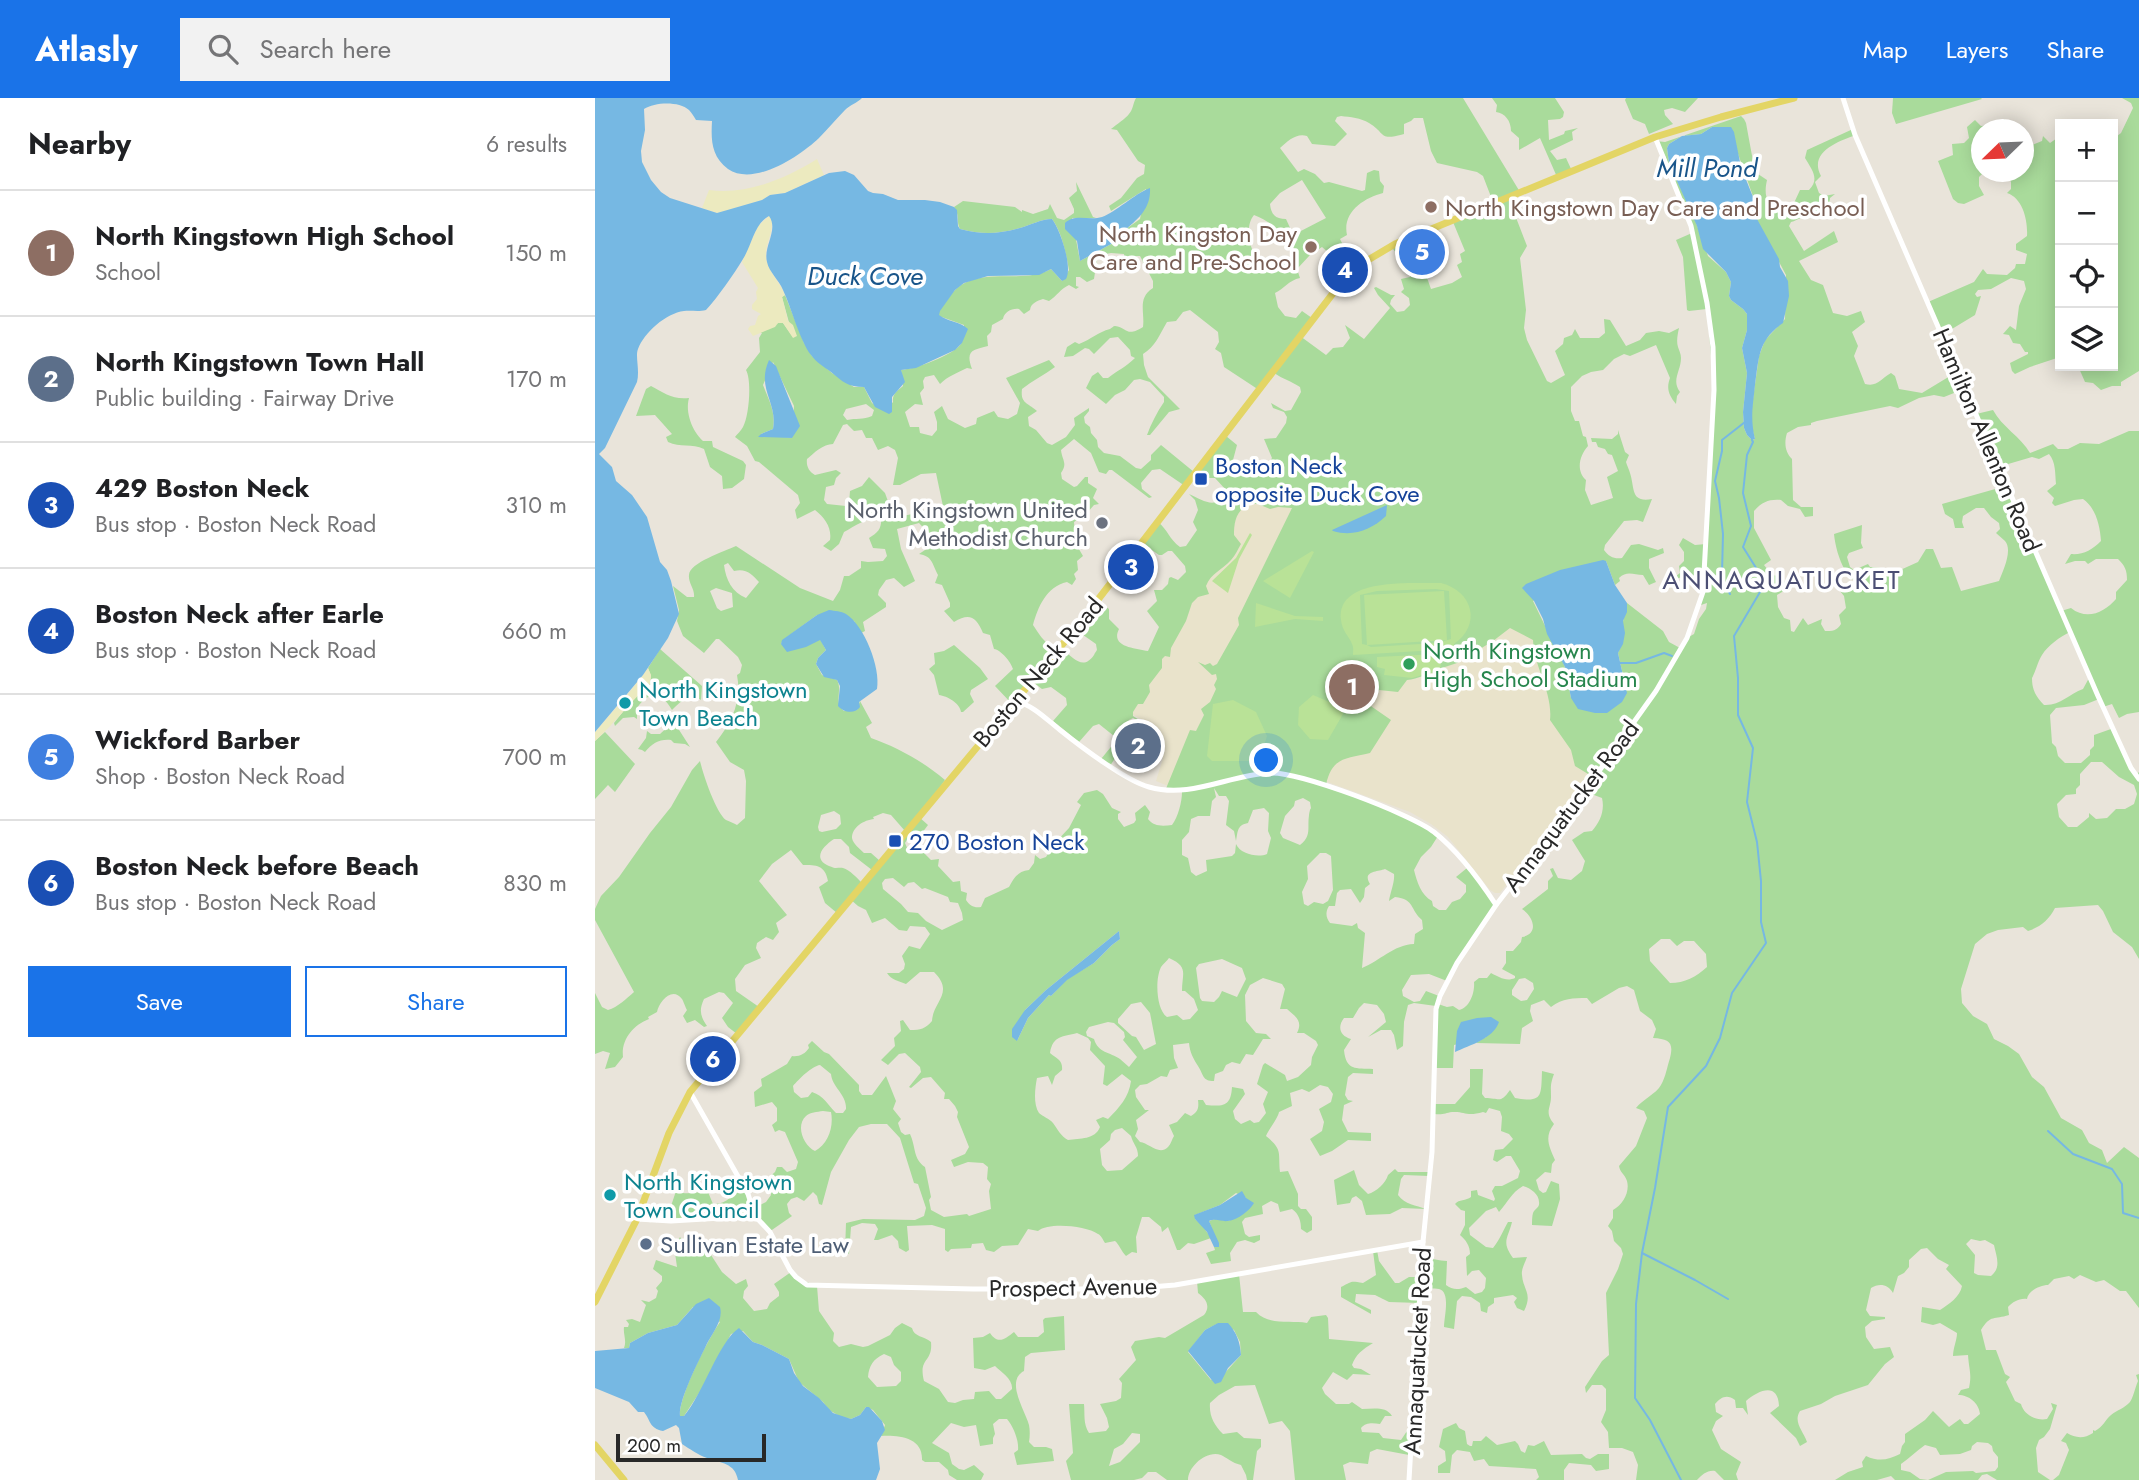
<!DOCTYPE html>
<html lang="en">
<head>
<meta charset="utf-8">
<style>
	:root { --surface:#fff; --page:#f2f2f2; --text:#202124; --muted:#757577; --line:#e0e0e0; --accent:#1a73e8 }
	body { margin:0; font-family:Jost,sans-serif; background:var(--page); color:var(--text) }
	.controls { position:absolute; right:21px; top:21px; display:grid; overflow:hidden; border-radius:0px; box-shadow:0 4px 18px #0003 }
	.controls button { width:63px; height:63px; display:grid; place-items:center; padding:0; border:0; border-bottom:2px solid var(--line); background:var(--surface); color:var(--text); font:35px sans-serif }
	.compass { position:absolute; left:1376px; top:21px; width:63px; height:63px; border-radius:50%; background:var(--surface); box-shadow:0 4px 18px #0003; rotate:247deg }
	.scale { position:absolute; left:21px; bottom:18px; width:150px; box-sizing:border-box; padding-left:7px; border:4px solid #282828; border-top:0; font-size:19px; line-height:24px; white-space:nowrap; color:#282828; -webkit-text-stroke:5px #fff; paint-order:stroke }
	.you { position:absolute; left:672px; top:663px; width:24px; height:24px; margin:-18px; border:5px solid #fff; border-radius:50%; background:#1a73e8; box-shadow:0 0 0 10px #1a73e833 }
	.badge { display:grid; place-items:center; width:46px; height:46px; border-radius:50%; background:var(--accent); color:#fff; font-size:23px; font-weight:700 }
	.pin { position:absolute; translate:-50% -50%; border:4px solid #fff; box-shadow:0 2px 7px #0006 }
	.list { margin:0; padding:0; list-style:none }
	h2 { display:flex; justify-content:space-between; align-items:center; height:91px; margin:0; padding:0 28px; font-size:30px }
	h2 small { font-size:23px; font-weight:400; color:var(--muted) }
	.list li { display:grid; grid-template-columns:46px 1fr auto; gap:21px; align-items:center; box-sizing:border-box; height:126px; padding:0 28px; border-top:2px solid var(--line) }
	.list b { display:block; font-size:26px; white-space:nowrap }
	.list p { margin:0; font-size:23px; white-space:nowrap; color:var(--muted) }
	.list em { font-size:23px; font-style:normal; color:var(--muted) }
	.actions { display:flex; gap:14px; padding:21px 28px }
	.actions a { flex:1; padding:16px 0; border:2px solid var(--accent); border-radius:0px; text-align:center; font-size:24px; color:var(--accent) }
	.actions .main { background:var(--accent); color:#fff }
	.icon { flex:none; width:38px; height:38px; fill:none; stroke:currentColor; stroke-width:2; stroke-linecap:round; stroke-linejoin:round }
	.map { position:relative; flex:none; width:1544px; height:1382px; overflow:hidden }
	header { display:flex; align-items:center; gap:42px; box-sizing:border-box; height:98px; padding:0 35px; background:var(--accent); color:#fff }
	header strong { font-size:33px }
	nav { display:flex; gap:38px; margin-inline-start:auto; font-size:24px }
	.search { width:490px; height:63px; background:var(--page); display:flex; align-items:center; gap:18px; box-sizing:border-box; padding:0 24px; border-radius:0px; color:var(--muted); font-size:26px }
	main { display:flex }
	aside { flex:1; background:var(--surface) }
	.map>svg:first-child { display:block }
</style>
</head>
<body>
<header>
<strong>Atlasly</strong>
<div class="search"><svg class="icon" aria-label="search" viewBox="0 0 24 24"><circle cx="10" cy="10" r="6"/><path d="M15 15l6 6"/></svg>Search here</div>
<nav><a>Map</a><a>Layers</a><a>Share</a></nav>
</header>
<main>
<aside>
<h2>Nearby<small>6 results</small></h2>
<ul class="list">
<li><span class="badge" style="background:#8d6e63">1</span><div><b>North Kingstown High School</b><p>School</p></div><em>150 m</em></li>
<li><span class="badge" style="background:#5c6f8a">2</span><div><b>North Kingstown Town Hall</b><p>Public building · Fairway Drive</p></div><em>170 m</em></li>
<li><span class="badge" style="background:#1a4fb4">3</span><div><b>429 Boston Neck</b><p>Bus stop · Boston Neck Road</p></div><em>310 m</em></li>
<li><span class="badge" style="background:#1a4fb4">4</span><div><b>Boston Neck after Earle</b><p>Bus stop · Boston Neck Road</p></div><em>660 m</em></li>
<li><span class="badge" style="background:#3f7fe0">5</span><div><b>Wickford Barber</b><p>Shop · Boston Neck Road</p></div><em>700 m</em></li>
<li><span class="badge" style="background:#1a4fb4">6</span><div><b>Boston Neck before Beach</b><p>Bus stop · Boston Neck Road</p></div><em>830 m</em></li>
</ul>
<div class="actions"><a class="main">Save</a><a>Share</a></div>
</aside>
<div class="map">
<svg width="1544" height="1382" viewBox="0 0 1544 1382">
	<rect width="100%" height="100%" fill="#e9e4da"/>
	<polygon fill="#e9e3cb" points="643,379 877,407 1012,652 964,720 905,795 900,795 895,792 853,739 836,726 815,714 691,669 573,688 561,683 568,660 556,645 553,636 556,626 536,616"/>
	<g fill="#a9db9b" fill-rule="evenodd">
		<path d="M541,0H868L925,94L913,100L917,109L921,110L924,114L920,117L932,148L925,160L931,212L929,230L932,242L952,283L956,285L970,277L960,253L968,246L969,240L977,237L980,231L985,240H1004L1010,235L1009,221L1015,222L1031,248L1045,242L1051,235L1064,233L1074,235L1084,230C1083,235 1081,243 1083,249C1084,252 1086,256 1086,260C1086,273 1076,282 1085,294L1082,298L1081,306C1074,297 1071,291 1075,280L1061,247L1035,258L1029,256L1019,261L1008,272L996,274L987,278L976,289V313L980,323H984L988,338L991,339L993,348C984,358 981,373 991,382L990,392L996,407L1018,400L1012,379L1023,373L1017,357L1013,356L1010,351L1003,349L1001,344H997L996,340L1017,341L1023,336V332L1030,354L1034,357L1031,364C1032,368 1034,371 1035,375C1040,390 1035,405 1057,401L1048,424L1042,422L1029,423L1010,447L1009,452C1014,459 1019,461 1027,460L1036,447L1044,446L1063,452L1068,450L1069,455L1054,461V470L1061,484L1054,487L1048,477C1039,477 1032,472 1024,480L1025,483L1020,487L1011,463L938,503L970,569L976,600L1028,577L1023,555C1030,542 1027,538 1028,524C1029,517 1032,512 1032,505L1068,533L1074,544L1085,550L1092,540L1099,536L1104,521L1111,511L1112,505L1106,507L1108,483H1094L1090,479L1083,480L1081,478L1085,475L1084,468L1089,463V454L1084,447L1088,440L1100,447L1111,446L1119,293L1112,211L1094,213L1092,212L1088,159L1081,142L1097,135L1061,43L1070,44L1146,18L1149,21L1151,25L1160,74L1172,82C1169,95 1170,108 1186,110L1199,105L1205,92H1214C1225,81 1217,72 1210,60L1212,52L1258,31L1261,37C1244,43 1213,54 1226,78L1220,84L1224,95L1229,98L1240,96L1235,100L1234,109L1226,108L1221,115C1213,114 1204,122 1196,124L1194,128L1209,153L1239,133L1243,144L1204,163L1216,182L1228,187L1238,215L1252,218L1266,213L1270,224L1257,234L1263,248L1259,258L1270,286C1283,289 1285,281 1296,275L1300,278L1304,291L1327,295L1360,275L1369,291L1349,299L1339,297L1324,300L1303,310L1295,308L1222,323L1216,325V327L1203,329L1192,335C1189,345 1190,354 1197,361L1198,402L1206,409H1218V418L1210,419L1205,411L1193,408L1186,402C1174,401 1167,404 1159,413V430L1176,462L1169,467L1177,477L1184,478L1188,475L1189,483L1195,489L1182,497L1183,509L1189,520L1195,522L1196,533L1199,534L1208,520L1213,527L1227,521L1226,526L1230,533C1237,533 1242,533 1246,526L1244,517L1251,510L1249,498L1245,493L1260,487C1258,479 1255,478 1250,472C1244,462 1240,447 1239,436L1267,427L1266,445L1268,450L1254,455L1252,459L1255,469L1259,472L1273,466L1275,469L1286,470L1292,473L1300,470L1303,473L1323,464L1331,451H1338L1346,470L1357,469L1366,493L1404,483C1408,473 1418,452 1410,443C1407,440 1404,438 1401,435L1405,431L1404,425L1396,419L1389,410H1381L1368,418L1367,424L1369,430H1360L1358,421L1350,416L1347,406L1411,388L1466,513L1476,510C1492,523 1510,514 1521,501V494L1532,482C1532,472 1530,468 1523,461H1501L1493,466L1490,463H1480L1470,466L1476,456C1488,457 1497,452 1506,443C1505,428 1501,410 1488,401L1479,402L1460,408L1457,405L1459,400L1452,393L1461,386C1460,376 1461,364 1454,356L1444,361L1437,359L1403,369L1381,316L1398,312C1407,329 1426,339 1435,355L1458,346L1463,351H1473L1485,345L1504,346L1534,333H1544V614L1532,616L1524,620L1517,606L1508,609L1504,601L1489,607L1461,610L1455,617L1457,645L1461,649L1463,658L1470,665H1486L1495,657V652L1499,648V637L1516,631L1541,677L1544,674V861L1537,849L1518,834L1508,813L1503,807L1460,810C1454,822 1445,829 1433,833L1428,829L1403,832L1392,836L1380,846L1366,891L1367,905L1378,918L1392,926L1399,941L1413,948L1424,956L1437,979L1449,989L1466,1020L1487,1032L1494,1045L1507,1052L1512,1065L1529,1049L1544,1060V1210L1531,1193H1525L1509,1182L1501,1184L1485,1177L1479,1181L1474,1178L1459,1181L1453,1187C1445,1187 1433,1193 1432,1201C1424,1200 1418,1204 1413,1209L1414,1217C1399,1222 1396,1216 1386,1232L1391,1252H1401L1410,1276L1415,1279L1411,1284L1420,1303L1426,1306C1429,1317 1441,1323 1452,1321L1458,1311L1456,1305L1462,1307L1455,1331L1449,1339L1444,1342L1441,1350L1443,1374L1455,1382H1402L1392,1376L1387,1377L1383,1382H1300L1296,1378L1282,1382H1240L1253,1374L1268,1369L1267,1364L1271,1358C1284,1364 1293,1362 1305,1356L1307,1348L1310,1344V1336L1330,1322L1338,1313L1354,1329L1365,1321L1369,1326H1373L1385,1316C1384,1305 1374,1297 1363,1297L1366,1292L1374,1290C1377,1276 1374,1272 1373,1257L1358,1258C1358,1250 1362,1242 1362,1235L1345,1225L1338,1227L1326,1224L1327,1209L1345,1212C1354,1206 1365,1199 1367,1188L1351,1171L1354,1167L1343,1161L1332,1150L1326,1151L1314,1162V1169L1309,1175L1303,1178L1298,1195C1293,1186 1284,1185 1276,1190L1271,1212L1275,1218L1290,1219V1221L1277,1223L1270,1229L1271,1239L1279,1251L1295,1249L1299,1259L1290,1266L1273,1287L1240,1298L1226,1306L1205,1313C1198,1324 1208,1333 1212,1344L1205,1348L1201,1340L1175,1315L1184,1308C1183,1284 1164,1292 1151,1303L1153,1317L1148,1310H1141L1140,1302C1132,1296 1126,1299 1120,1306L1121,1314L1128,1318L1121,1323L1117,1332L1126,1351L1146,1364L1141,1376L1143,1382H1129L1120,1373C1112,1372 1107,1377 1102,1382H1041L1043,1367L1038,1354L1027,1350H1014L1013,1334L1006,1324L1011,1312V1291L1007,1287H997L991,1295L990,1289L1007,1263L1014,1257L1011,1195L1023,1171L1028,1156L1026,1150L1019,1143L1017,1133L1013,1128L1018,1120V1112C1028,1107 1035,1094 1032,1083C1030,1076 1025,1075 1024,1068L1041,1048L1052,1020L1049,1013L1041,1010C1048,1001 1061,996 1066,987C1071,978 1072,969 1075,960C1079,944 1074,941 1058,940L1061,931L1057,922L1045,913L1039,892L1032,888L1024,890L997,906L992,900C978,900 968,900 956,909L949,902L936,907L935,913L938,923L927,930L925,946L881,945L891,939L859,947L858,970H841V908L819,905L813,907L809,924L808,948L802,952L799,937L796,932H786L773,939L791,924L789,916L782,907L769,905L764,910L758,920H749C742,929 745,938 756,941L749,952C751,973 761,970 778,971V976L758,975L753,979L750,997L753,1002L758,1003L749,1007L747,1022L753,1034L776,1035V1043L753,1042L737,1053L725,1058L715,1041L727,1033L729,1024L724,1011L736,1004L738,996L733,989L725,987L714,994L707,991L695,995L697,1008L684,1014C683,1020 674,1031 671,1038C688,1052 683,1054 685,1074L693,1073L703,1096V1108L706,1111H711L717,1119V1132L712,1135L706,1131C706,1123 704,1116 697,1111L685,1114L683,1106L676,1103L667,1108L668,1116L650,1120L647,1124L650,1136L654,1139L665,1137V1142L659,1145L650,1142L642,1144L635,1155L636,1163L616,1166L611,1155L620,1152L619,1149H624L614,1123L620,1121L634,1123L651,1100L641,1095L625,1107L600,1117V1121L607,1127L616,1140L599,1146L593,1145L585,1152H582L573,1129L567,1134L566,1129L554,1119H547L541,1139L542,1155L537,1154L531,1158C526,1153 524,1146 520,1143L510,1145C508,1142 506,1137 503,1136C491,1128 454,1124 443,1133L433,1131L423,1147L407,1148L399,1154L391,1152L388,1145L377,1146L376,1150L356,1151L353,1154L350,1152V1131L337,1127L312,1128L314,1152L311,1154L304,1150L303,1143L297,1137L283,1142H279L283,1131L280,1126L267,1125L256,1129L254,1156L250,1153L251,1125L268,1121L320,1122L329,1118L331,1110L323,1086L319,1085L305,1040L292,1026H276L264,1029L254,1042L236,1074L227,1107L224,1106L222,1098L218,1094L209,1103L202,1099L196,1101L192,1106L194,1115L197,1118L174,1134L166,1121L145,1119L59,1121L61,1117L75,1111L81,1093C93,1098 101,1093 113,1094L118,1106C131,1107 140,1096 147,1085L161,1109L171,1104L176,1097L175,1089L169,1084L180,1074L182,1069H187L192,1074L201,1071L203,1064L190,1034L184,1032L180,1034L177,1027L182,1023V1010L177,1004L160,1009L159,994L167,988L166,981L192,966L197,958C204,959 210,956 214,950L213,947L217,943L229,954L234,956L264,987V993L267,997H277L291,978L301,1003L298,1011L306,1021L303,1025L306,1034L310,1037L315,1036C321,1049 318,1061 330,1069L336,1099L334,1102L336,1112L349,1119L372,1116L374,1118L396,1111L394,1093L396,1086L392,1081L393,1069L388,1065L373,1064L359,1069L356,1062L370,1056L374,1049L362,1019L363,1014L360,1008L354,1001H349L350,995L336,979L328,980L316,990L314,989L326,974L325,969L310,955L304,956L293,967L286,962L300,948L299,940L306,933L305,923L308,922L315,932C326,932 330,931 337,923C338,903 360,895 339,874H325L311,886C304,883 296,882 292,875H304L309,871L310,866L307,858L314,848L325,851L335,836L330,829L315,828L312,833L304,832L290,820L277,825L271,812L263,808L255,801L242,815L230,805L224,789L233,783C230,767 221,767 208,767L196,752L177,766L164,783L192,817L181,825L184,834L178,842L171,839L162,845L161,850L166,860L150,867L140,881L141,893L164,909L142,936L133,929L127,920L138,905L129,895L124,894L109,901C104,912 105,918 112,928L109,929L100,922L92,925L88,918L92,912C91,911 88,902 87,901C77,888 64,904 62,914L53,919L54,921C38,927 26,942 28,959L20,969L10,971L15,955L8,953L0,956V895L7,909L13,912C23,909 31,901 39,894L0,822V811L6,798L24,779L55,735L76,709L97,672L105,663C108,676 121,715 131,722C135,724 139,725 142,727L150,720L151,683L149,672L135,664L121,644C137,624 147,603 142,577L145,575L147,567L143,559L124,541H121L109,555L88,538L82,523L84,512L78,488L92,499H99C100,491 93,485 94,477C94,465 130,453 141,448L205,490L238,503L245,492L249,478H254L266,470V463L273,464L288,463L292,458L290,451L278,450L274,440C284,434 287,430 286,418C273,419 260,428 249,434L244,446L236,453L228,448L235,442C237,430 230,420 220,412L202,421L200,412L205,405L203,397L164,364L160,363L152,348L140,339C142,336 146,333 148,329C154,318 157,283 151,272L165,254L164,240L167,235H165L183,225H188L198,239L187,199L190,197L209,245L217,258L237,275L259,289H269L277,305L290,313L298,304C297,296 302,293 308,288L306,272C319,271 361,257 367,244C369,239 369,232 369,227L344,218V213C351,204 357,193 366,187C393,170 429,186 456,171L467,183L474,172C471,156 467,134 457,121C446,121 436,127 425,130C404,136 387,137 365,131C361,124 365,116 359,109L368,103L420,109L427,114V112L438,116L453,111L455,106L462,120L469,122L479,115V111L474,100L482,93L481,84L498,119L501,120H477L485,163L518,145H538L539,139L531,133V131L545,121L551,91L516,113L514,108L526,100L542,80L549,76L550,67L543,63L522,32L516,31C522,26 530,21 534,16C538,12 538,5 541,0ZM746,18C755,19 766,20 774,25C792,36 783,43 809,36V26L816,23L819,20H828L836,53L842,65L882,74L888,78L898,104L858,124L870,153L865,156L867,164L862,167L867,179L857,185L836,191L831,177L838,173L836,169L824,170C816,162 808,159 801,149L798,151L806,161L813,163L817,171L815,179L806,181L809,191L806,194L814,200L815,207L809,213L802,214L795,206L796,202L800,197H796L781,189L779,190L783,197L795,210L769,241L750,227L755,240L748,249L738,250L731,257L705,238L717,220L707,213L701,220L690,218L683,209L680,195C689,191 694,182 705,180L702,171L715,157L727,149L742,162L752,155L745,141L752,137C747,114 769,100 788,95L789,88L785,83L784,73L779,72L772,75L770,92L767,93L734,84L729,85L720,76L709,71L703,74L685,50C693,43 701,35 712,38L717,46L740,48L752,36L740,23L742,19ZM1117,29L1121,30L1142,53L1160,104L1161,121L1191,177L1190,221L1170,242L1164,258L1155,322L1160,341L1157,342L1152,337L1149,330L1148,314L1152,275L1147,250L1152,232V216L1148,211L1136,202L1134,198L1136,184L1131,174L1113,158L1099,119L1074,65L1072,50L1074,46L1087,38L1106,36ZM707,82L731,120L702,135L696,132L691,121C680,121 676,116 675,106L685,95ZM659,117C673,122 688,133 690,149L699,150C698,163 686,166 675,170C657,166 647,131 659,117ZM516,155L529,156L530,164L542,158H545L558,183V190C542,200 550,214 548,229C531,240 532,229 520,228C518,228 517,230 515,231C503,234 497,241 484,246L480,244L472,249L469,259L478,258L490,250L494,251L499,256L515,240L523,239L535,252L536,258L540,260C531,269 523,272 513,280H508L503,274L497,278L491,290L511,306L520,297L530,292L539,282L545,281L555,284L569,299V304C562,314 556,326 552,337H555L574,314L585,311L553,279L549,267L548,256C560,249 565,236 572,224L581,223L588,214L595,212L623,234L624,244L620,251L626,255L629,269L664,292L679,275C688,281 696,283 705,289L706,294L696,312L690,313L676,305L678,310L689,314L692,319L691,325L681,340L669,341L677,360L665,376L659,377L638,362L642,347L631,338L602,374L613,380H620L631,392V398C618,411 608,402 594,396L600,402L603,412L598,424L602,432L591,448L585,449C574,441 573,432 563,424L547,445L564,457H567L573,453H577L590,468L591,474L583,482L576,479L574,480L573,486L567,492H559L562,503L552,513L564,529L553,553C540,550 515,549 524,531L514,521V511L503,503L481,532L501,546C502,554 503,550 499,557C488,573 479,560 468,552C463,548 456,549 452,545C447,541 442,533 438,527C443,509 451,489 472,484L477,487L481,481L479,476L483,472L482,463L488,458L481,446L479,424L492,415L499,407L504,406L498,400L502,391L493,385V379H490L482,388L479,389L467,381L466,375C473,365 467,362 466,352L479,341L496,355L504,374L511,376L514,372H517L554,400L557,399L547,391L546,385L557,372L565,371L590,388L599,374L566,347L556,357V362L546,371L541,370L525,358L509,355L503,349L502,342L496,335L495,329L490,325L489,319L494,313V310L479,320L480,327L471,339L457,347L452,345L441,332L434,328L433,319L442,313C434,305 425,306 427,291C437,283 449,277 460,269L454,262L411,280L425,305L422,316L413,321L403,319L399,313L382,320L381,326L370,330L353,321L347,308L339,314L342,324V332L337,338L325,335L324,329H315L310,314L320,306L328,307L325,295L329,290L328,283L330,279L339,277L345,286C353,278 362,275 372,270L377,271C370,252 378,252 393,248L392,238L396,234L397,227L408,221C409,214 417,210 424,211L429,216L435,212C436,205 442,203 448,201L454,203C462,198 465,191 474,187L481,191L484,189L481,188V179H485L492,184L499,181L502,161L506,157ZM178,264L199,308L197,340L166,336L178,331C181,315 174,302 168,287ZM271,306L279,312L277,318C268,322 261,320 252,322L248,317L251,311ZM252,326L259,333L267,332L271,340H277L283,352L293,348L300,352L303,360L298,387H305L326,376L341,375L349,413L335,412L332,418L323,421L317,416L299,420L290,395L274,379L267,388L255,393L254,405L251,408L232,406L229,402L231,389L239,387L241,380L246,375L241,372L220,377C214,374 211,368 212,361C219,355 228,346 238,346L248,327ZM656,406H663L675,411L683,409L697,410L643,520L644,527L622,566L618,568L615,565L610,567L603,564L617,577L621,576L622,581L619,587L621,591L615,604L606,611L609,617L601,633L595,632L570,693L587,694C587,704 583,719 577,727C568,728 559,729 553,721L555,714L550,707L540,715L541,722L539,725L529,729L523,721V716L526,714L517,710L508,696L502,692L489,695L482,704L486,707L474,730L459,746L451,759L445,761L440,757L439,765L434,772C423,773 419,780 414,789L390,800L386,809C379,810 375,808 371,802L372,795L366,793L365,783L358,784L343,768L344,761L336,762L329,755L313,752L310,745L314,738L327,735L333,727L324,719L350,682C329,664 302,649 276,640L271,629L277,625L265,603L262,612L249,613C238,604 248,593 242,582L227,577L221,566L223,560L231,552L225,541L213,547L186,546L188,542L222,517L259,523L266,535L270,533L268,524L291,509V505L283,497L284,492L291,482L299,480L309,489L320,483L306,451L302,431L324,425C334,436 333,436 333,450L324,456C337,458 337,465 343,477L340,485L347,487L355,505V509L349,513L359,524C374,515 381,518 388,535L395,537L399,551C406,552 416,564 418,571L400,588L417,606L438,584L447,591L456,589L471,600L472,607L458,623L484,644L498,628L504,626L519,638L520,644L506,661L515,668L526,651L522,648V645L534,622L538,620L549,625L538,618V614L543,606H548L555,594L554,587L567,570V561L570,558L575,559L576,550L591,523L597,505L603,499L614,496L611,488C616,475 627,472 636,462C640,458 643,451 646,446L639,437C639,424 641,411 656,406ZM133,465L139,473C151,470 157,476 164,484L151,500C137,494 131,482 129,467ZM121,490L137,495L138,509L126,513L122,510L115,493ZM915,530L938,542C939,570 958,594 955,622L976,652L980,668L998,679L986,698L999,697L1007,700C1010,713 1005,724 997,733L989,734L977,742L990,763L987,773L976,782L963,780L958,770L955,771L958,778L953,783V791L927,811C939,819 944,836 927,839L926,844L918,853H911V865L907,871L920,878V880C911,884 904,879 896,875L892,880H884L879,884C880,894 875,910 864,912L858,908L852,909L843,906L844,898L831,893L825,903L819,904L808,898L807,892L816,877L834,876L852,883L901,806L872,770L861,779L871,787V794L865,801L857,804L851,812H844L838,808L837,803C826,797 822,784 819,772L826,759L836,749L843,738L817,720L731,687C737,658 752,661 775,655L796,622L770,604L777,605L784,592L803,594L812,582C823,581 833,575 845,573L847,570L862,565L898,543ZM1475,534L1494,580L1488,591C1474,596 1465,608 1449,607C1441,599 1437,592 1437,580C1441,573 1442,565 1447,557C1453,547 1465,539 1475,534ZM1496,664H1507L1524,679L1539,687L1542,696L1539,706L1530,711H1521L1512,720L1501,721L1494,715V719L1482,729H1473L1464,719L1462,706L1471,697L1481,696V691L1485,687V676ZM619,690L624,698H631L634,703L631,727L639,733L641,743C643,733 642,727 653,725L658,712L669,710L674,715L673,733L676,740L672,756C663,760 645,756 641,746L640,755L637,758L611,762L612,773L601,778L596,774L593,760L587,757V742L594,734L596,721L603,718H615L617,703L621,699ZM708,700L715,704C717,717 716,704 714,717C712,730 717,738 705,747L688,740L685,735L690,718L699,708L700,703ZM239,713L245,717L246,726L241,731L227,734L224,733L223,729L226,717ZM288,715L296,717L310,733L285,763L276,755H269C265,751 258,746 257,740C257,729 269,722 279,721L278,719ZM239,741H246L254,749L255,755L277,772L267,785C262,780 255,772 248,770C245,769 240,771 237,769C216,762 227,749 239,741ZM725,755H731L736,758L738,792L733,803L728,806L719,804L713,808L709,806L707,794L713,781L712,768ZM790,771L799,776C800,784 795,795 794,803L800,799C820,801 815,812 827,822L828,831L820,836L819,846C798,847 785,863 767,870L770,835L763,830L762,825L757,828L735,825C731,820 730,814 734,808H740L742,795L745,792L756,791L765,805L769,799L770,790L775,786C767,773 782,774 790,771ZM298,780L309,789L313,785L319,784L327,791L330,790L353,799L355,804L363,805L367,815L368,822L347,832L331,823L323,815L313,814L306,806L288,791L287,785L290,781ZM524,833L525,841L517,847L499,865L472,881L456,898L454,897L433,920L422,943L430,912L451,892ZM1066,841H1075L1082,848L1089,843H1099L1111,856L1112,869C1101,879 1090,885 1075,885L1055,863L1054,851ZM574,860C594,869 587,875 587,893H590L599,901L603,912L595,921L588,922L582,917L572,919C561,911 560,881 566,869C568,866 572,863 574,860ZM627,861L647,870L651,881L642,899L627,893L624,899L619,904L607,903L605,900L601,870L604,866ZM668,880L687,886L690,891L685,911H692C701,919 708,923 702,935H709L721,943L723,947L717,959L716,967L703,979L692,983L690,977L670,965L668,967L662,986L673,994L668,1006L671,1015L664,1024L659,1025L655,1022L646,1026L640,1021L638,1013L650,996L648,991L637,989C636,1007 630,1009 611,1007L608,1002H603C604,1010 603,1014 596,1018L590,1015L582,1024L574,1027L579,1038C577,1041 576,1046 573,1049C564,1058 554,1045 545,1044L540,1038L543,1031L541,1022L554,1012H550L541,999L540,992L545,987L552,986L566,978L572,979L575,972L583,970L579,960L578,947L594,945C595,955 598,960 603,968C609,977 607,983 619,983L620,976L628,973L631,967L637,964L645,966L651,956L658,957L668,941H676L671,936L661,935L651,923L650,897L655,887ZM930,880L938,885L939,891L932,902L926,903L917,897V892L924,881ZM546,904L555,915L561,946L549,952L541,939L537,938L523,925V921L536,906ZM513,924L519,925L529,934L530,939L528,942L542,959L534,969C531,966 528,964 525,961C515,954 503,955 499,941L492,938L491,934L494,929ZM482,935L493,940L496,944L495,952L510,968L508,986L512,988L527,976L536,983C534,999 524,1010 513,1021L508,1019L501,1022L505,1029C500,1042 485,1040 473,1042C466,1038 463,1032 458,1025C454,1020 448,1019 444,1015C438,1006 440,990 442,980L453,978L457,987L460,978L467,972C468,962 462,961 455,955C458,937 468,939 482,935ZM225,967L236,976C237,989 252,997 251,1011L248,1015H241C233,1007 229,998 217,994L213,999L206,1000L199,994L198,988C204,981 217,968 225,967ZM228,1013L236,1014C239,1029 233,1046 220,1053C209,1048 200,1028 211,1018C215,1014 222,1014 228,1013ZM527,1030L536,1038C538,1046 543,1049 543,1058L527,1072L512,1073L507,1067L505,1051L515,1042L516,1036L520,1032ZM1376,1141L1385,1143L1390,1142L1399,1147C1401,1158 1407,1169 1396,1178L1383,1177L1379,1175L1380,1157L1371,1146ZM1382,1344L1393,1345L1397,1348L1398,1353L1403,1359V1369L1400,1373L1381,1375L1378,1373L1351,1374L1333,1382L1325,1381L1315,1374L1306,1372V1366C1315,1360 1321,1353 1330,1347L1341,1350L1345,1357L1365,1356L1376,1352L1377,1348Z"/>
		<path d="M897,0H960L969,14L968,19L965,21L953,22L954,42L969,36L970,33L983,30L977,34L978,42L955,53L962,62L971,60L977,73L962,79L945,40L924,52V40L916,33C916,23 910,15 901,14L902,7Z"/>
		<polygon points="1031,0 1103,0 1090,14 1077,10 1069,12 1070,17 1078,26 1054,36 1050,26 1038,21 1030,2"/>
		<polygon points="1298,0 1386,0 1387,1 1301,26 1297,15"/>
		<polygon points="1527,0 1544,0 1544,273 1526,284 1526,288 1517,288 1506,292 1498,285 1490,284 1483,268 1518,268 1518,41 1526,35 1538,10 1536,5"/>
		<polygon points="1410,21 1411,31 1386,32 1386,74 1389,74 1384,79 1384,88 1389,97 1369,106 1363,105 1358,101 1343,63 1358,57 1357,46 1369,45 1374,40 1372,29 1380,22 1386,28 1398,27"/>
		<path d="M1448,38L1455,45L1465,38V259L1435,269L1420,276L1417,273L1415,265L1433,256V254H1430L1425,246L1418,245L1414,237L1408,236L1415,228L1421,232L1424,208L1431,191L1429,183L1416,180L1396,191L1383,192L1380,196L1382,199L1386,198L1380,217L1347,237L1333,204L1379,184L1388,171L1392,176L1412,177L1420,170L1421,166H1430L1432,156L1421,152V146L1432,138C1433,123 1428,100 1412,95L1416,91V84L1411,74H1428L1429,50L1447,43Z"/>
		<path d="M56,288C69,295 78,302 94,300C90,314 97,333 108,343H117L118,349L148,363L151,367L149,381L137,390L128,391L127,378L115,369L109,351C97,345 85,350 73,344L71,339L77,336L60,317L41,318L51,291Z"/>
		<path d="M359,547L385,570L393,581L376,592L375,596L379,604L368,614H366C365,605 352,598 344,597L339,577L334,571L340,566L339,555L349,553Z"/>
		<path d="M65,551L107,588L106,602C95,594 85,604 77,612C67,594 54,592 42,610V621L39,619L28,620L20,628L19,625L39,600L55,586L56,578L53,570Z"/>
		<path d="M77,617L79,624L95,649L90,646L79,645L76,642C64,641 58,645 50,654L47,652L43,651L51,640L52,633L56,636H65L77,625Z"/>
		<polygon points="10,634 40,666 20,694 13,687 0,701 0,643"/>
		<path d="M875,971H888L887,996L890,1000C905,1000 905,1006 915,992L920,1000C948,1005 946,998 947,973L959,976C955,987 956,988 956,999C956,1010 949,1014 959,1026C949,1039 954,1048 960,1062L957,1066L956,1075L950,1074L941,1082L944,1092L948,1095L951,1094L956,1083L964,1086L965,1101L957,1128L937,1127C937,1124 937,1118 938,1115C940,1110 945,1110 944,1104C944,1096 935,1090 928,1088C916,1095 913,1104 904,1114L901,1109L891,1113L874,1130L875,1137L891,1149L898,1150C905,1141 908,1133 913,1124H917C913,1141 906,1143 918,1160L932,1159C930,1165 926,1171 927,1177C928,1192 938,1195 929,1213L922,1210L919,1204L922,1200L918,1197L899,1200V1205L893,1209L892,1215L886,1213L885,1205L876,1199L867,1198L862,1203L859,1231L849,1229C849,1219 856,1194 844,1191C839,1190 831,1191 826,1190L825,1205L794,1204L780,1197L761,1196L760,1204L776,1212V1216L746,1199V1189C758,1183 755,1183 768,1185L781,1177L778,1153L782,1152L784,1163L800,1185H804L814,1179H826L828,1160C837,1160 844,1163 852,1163L851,1187C857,1192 864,1192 871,1189L880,1196L887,1194L890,1190L891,1180L884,1172L877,1173L872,1178L871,1159L875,1156C875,1148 871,1142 865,1137L870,1127V1113L866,1112L860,1106C864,1101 871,1103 876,1099V1093L882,1092L883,1097L899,1103L900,1101L897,1093L900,1088H907L923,1080L925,1073L916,1058H911L902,1064L898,1062L900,1052L908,1051L918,1041L914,1036L906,1033L907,1019L905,1013L894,1010L891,1015L888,1014C871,1019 870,1013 857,1014C850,1015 849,1017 839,1016V1006H860L875,989Z"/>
		<path d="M800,1071L803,1074H834V1078L809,1077L806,1081L803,1097C810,1107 821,1107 831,1111L807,1110L795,1116L771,1117L767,1103L761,1098L757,1100L755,1105L742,1107L739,1082L759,1072L764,1087L773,1096C781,1094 791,1085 793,1077Z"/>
		<path d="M85,1139L88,1143L103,1147L105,1141L107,1143L127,1174L141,1186L151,1181L153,1188L149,1193L148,1200L159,1213L172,1211L175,1205L184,1198V1194L179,1186L196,1174L201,1180L222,1188L224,1213L239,1235L238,1243L244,1249L256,1246L268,1249L273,1248L295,1237L300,1230L307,1225L317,1230C319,1239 329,1238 336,1244C338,1265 323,1259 329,1283L344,1291L353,1304L360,1305L368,1302L379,1301L380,1294L394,1293L401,1301H406L417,1291C418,1281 406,1274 400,1268L390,1272L379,1270L378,1240L388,1239L395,1235C403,1247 410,1241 419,1234L423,1239H443L449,1234L448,1222L450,1220L469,1218L470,1252L436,1255L430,1259L429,1273C410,1283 430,1312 434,1327C435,1332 435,1338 434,1344L439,1349H451L457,1351L459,1363L422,1367L419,1355L423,1352C424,1342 418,1328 412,1321H404L398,1326L400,1336L398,1340V1346L385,1348L381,1327L369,1329L356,1325L337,1345L354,1355L357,1366L364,1371L369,1372L379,1367L389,1376L386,1382H362L354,1377L353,1372L344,1364H330L327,1362C328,1340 305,1337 286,1338L290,1327L278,1312L271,1309L265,1317L256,1321L246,1319L234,1312L228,1304L204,1284L194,1261L167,1247L158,1244L148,1233L136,1236L108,1289L89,1318H85C83,1300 113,1241 125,1224L98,1209L82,1227L53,1235L35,1245L34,1250H29C32,1243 28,1236 29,1229H33L34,1226L31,1222L37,1221L45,1224L51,1207L46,1202L54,1204L61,1200L63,1193L61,1190L67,1183V1178L58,1171L61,1162L82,1169L80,1155L85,1147L83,1143ZM289,1256L296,1259L299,1267L306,1274V1283L301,1288L282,1289L273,1279C274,1268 278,1261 289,1256Z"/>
		<path d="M644,1176L648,1214H661C674,1228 696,1222 712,1225L716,1219L731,1217L733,1220L734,1241L778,1245C767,1252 761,1256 757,1267L759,1270L766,1271L776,1277L758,1276L752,1282L738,1274L727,1290L730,1296L741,1306H754L757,1304L767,1311C778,1311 791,1308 797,1318H790L785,1326C778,1325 771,1324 766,1330L767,1334L784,1335L788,1340L806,1342L812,1333H817L814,1357L782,1351L775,1354L773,1366L755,1364L748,1367L751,1382H700L695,1333L687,1323L674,1326L660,1287L640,1288L624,1297L615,1305C614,1318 619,1327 628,1336L642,1334L649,1340L666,1341V1349L662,1353L658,1382H652L651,1377L646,1367C637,1365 631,1359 626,1357C611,1352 593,1369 593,1382H572L561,1374H553L547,1380L539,1382H476L471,1363L478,1355L474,1306H489C490,1316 488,1326 494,1335L511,1333L514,1329L512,1320L505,1306L521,1303L526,1300L527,1285L524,1281L541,1262L536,1249L540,1243L564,1239L570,1240L609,1217C616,1208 611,1201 603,1195L602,1183ZM624,1225L639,1232L645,1244L646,1257L628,1277L616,1282L593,1254L610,1232ZM537,1335L545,1336V1344L525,1364L514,1368L519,1351L528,1346Z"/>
		<path d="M1544,1276V1382H1458L1464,1377L1474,1352L1471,1345L1466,1343L1472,1335C1480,1340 1489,1341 1498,1335V1332L1500,1333C1508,1329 1510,1322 1516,1317C1522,1312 1530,1310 1535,1304C1538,1300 1540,1290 1543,1283L1541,1277Z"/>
		<polygon points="861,1325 864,1330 870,1333 872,1346 875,1348 877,1348 878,1343 886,1343 891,1338 902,1347 920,1343 923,1346 926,1353 930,1355 933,1347 939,1348 949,1343 956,1357 987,1356 991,1360 995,1361 1003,1356 1014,1356 1014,1371 1001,1373 996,1367 974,1365 969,1372 969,1382 941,1382 944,1379 941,1371 894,1368 889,1361 879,1363 875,1354 862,1352 857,1357 855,1375 843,1375 843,1368 851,1363 850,1353 844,1349 848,1331"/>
	</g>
	<g fill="#eceabf">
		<path d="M222,61L229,77L190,95L175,97L167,102L127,114L122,115L107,110L114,92C152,97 190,81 222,61Z"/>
		<path d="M174,118L177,120C178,137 172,141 171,155C170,171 185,183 190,197L187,199L193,223L198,227L202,238L198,240L188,225H183L180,229L158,238L153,231L155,228L160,227L163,218L166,216L157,211V207L162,201L161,194L163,190L147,164L163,128Z"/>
		<path d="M53,570L56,577L55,586C35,604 20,625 0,643V634L33,596Z"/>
	</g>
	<g fill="#b9e297" fill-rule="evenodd">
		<polygon points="655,435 657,437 644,461 633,495 617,483 641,460"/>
		<polygon points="717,453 719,454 695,500 668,483"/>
		<path d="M846,485C878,493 887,527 859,546V551L758,557C758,553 759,550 757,546C754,538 747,533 746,522C741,478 819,486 846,485ZM841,491L854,493L856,541L842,545L776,549L772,547L852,542L849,493L769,497L772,547L767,546L765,497L782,493Z"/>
		<polygon points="661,505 700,518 728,519 728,523 700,521 660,529"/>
		<polygon points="842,556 842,560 846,564 845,572 817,580 789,577 790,571 782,569 782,559"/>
		<polygon points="718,597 746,609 748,616 733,642 715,641 703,627 704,609"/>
		<polygon points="638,602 661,614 672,638 664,663 617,663 612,658 618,606"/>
	</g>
	<g fill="#76b8e3">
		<path d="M0,0H267C262,5 255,7 250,12C241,21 233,31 224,40C205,58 159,89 133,71C116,58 116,42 117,23L101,22C99,19 97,15 94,12C84,3 60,4 49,11L50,32L46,53L47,64L56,82L66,94L75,100L122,115L167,102L175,97L190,95L234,75L250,73L259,77L273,93L278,95L288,96L303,102H330L345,104L359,109L362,112L363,128L365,131C387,137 404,136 425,130C436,127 446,121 457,121C465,131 478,169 471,181L467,183L456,171L444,177L393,178L369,185L360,192L345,213L344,217C353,224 365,223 373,231L367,245L360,252L321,270L306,272L310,284L297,299V314L294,316L280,309L269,289C253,289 248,284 236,274C229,269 221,264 216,257C205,243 196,209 188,192C184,182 174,174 172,164C168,148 184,132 174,118C159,126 157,147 148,161C139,176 123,199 111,212C103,214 96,212 89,213C71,215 49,235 43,251C40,258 45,272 42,284L10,350L4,356L17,369L21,383L37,397L52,419L65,464L72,472L76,483L84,516L73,540L48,577L0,634Z"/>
		<path d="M1117,29H1136L1139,34L1146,69L1160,104L1162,121L1184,161L1185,169L1193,183L1194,198L1188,225C1163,242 1164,259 1160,287C1158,308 1155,320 1160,341L1157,342L1152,337L1149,330L1148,314L1152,275L1147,250L1152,232V216L1148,211L1136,202L1134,198L1136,184L1131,174L1108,151L1102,128L1074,65L1072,50L1074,46L1087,38L1106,36Z"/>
		<path d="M555,90C556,109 545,120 531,131V133L539,139L541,143L539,145H518L485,163L482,143L470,131V125C480,115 494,123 507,119C521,114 539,96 555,90Z"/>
		<path d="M174,262L181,268L205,328L197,340L163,339L166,336L178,331C183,304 161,291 174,262Z"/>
		<path d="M792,407L791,418C776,432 758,439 738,433L737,432Z"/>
		<polygon points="1008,462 1011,463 1020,487 1032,505 1032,514 1028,523 1030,535 1028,546 1023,555 1032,595 1027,604 1012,615 1000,615 983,611 976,600 970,569 952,536 948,521 939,503 927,490 931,486 965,472"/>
		<path d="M234,512C240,513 246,513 251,516C269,527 286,570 282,591L264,604L265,609C259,617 248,614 243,608L245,588L242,582L229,579L221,566L223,560L231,552L225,542L211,549L192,554L186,546L187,542L222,517Z"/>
		<polygon points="524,833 525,841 517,847 499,865 472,882 456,898 454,897 433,920 422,943 417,939 417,931 430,912 451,892"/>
		<path d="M896,919L904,924C898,941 875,947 860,954L862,933L866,924L882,920Z"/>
		<path d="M647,1093L651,1100L659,1105C655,1112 643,1122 633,1123C626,1124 622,1120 614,1123L624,1145V1149H619L612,1134L600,1121L599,1117L625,1107Z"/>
		<path d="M114,1200L125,1209C129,1224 115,1237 110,1250C103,1264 83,1304 85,1318H89C108,1296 124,1243 144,1230L158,1244L167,1247L194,1261L199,1275L208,1288L224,1300L238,1315L256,1321L265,1317L271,1309H274L287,1323L290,1332L282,1345L285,1371L281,1382H143C140,1365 126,1365 112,1360C103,1357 95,1351 87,1346L84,1330L81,1327L68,1333C54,1330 56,1323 49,1314H43L34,1304L0,1290V1253L34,1250L35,1245L53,1235L82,1227L101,1206Z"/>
		<path d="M623,1225H633C642,1235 645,1244 646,1257L633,1270L626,1284L620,1286L593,1253L610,1232Z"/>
	</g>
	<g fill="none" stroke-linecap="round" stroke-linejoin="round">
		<g stroke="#76b8e3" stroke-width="2">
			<polyline points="1135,496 1128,483 1127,475 1128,436 1124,400 1120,383 1127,353 1127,342 1150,324"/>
			<polyline points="1024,565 1041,565 1069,555 1077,558"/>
			<polyline points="1453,1033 1478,1056 1517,1071 1527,1086 1528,1115 1544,1120"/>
			<polyline points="1047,1155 1100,1182 1133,1201"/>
			<polyline points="1086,1382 1055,1322 1040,1300 1041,1206 1047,1155 1060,1090 1073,1009 1111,968 1125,940 1137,895 1171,845 1166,824 1166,783 1162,744 1152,704 1158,650 1143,617 1143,580 1139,538 1168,489 1163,473 1148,449 1156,428 1148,395 1152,357 1158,344 1157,342"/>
		</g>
		<g stroke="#fff" stroke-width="5">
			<polyline points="1248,0 1260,37 1503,598 1536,670 1544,681"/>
			<path d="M420,603C438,607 451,621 465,632C485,648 531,683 554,689C596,701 633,677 675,675C703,673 816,716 839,734C863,753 884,781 901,807"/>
			<polyline points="95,994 153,1096 160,1118 175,1134 195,1172 201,1179 212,1187 378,1191 531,1191 580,1187 828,1144"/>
			<polyline points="42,1121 76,1123 160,1118"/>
			<polyline points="814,1382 828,1144 837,1054 841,911 845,898 862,865 901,807 992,690 1061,593 1092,540 1108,494 1119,292 1118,249 1112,205 1096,128 1060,39"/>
		</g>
		<g stroke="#e3d565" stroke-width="7">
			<polyline points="0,1204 42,1121 74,1035 95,994 482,529 739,194 773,162 800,146 1060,39 1126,19 1199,0"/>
			<polyline points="0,1347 29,1382"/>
		</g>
	</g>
	<g fill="#8d6e63" stroke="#fff" stroke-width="2.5">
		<circle cx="836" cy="109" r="7"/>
		<circle cx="716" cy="149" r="7"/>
	</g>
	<g fill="#1a4fb4" stroke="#fff" stroke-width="2.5">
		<rect x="599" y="374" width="14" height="14" rx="3.5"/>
		<rect x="293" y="736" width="14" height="14" rx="3.5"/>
	</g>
	<circle fill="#6b7280" stroke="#fff" stroke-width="2.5" cx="507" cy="425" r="7"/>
	<circle fill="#2e9e5b" stroke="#fff" stroke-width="2.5" cx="814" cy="566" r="7"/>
	<g fill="#0f9aa8" stroke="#fff" stroke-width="2.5">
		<circle cx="30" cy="605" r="7"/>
		<circle cx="15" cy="1097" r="7"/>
	</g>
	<circle fill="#5c6f8a" stroke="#fff" stroke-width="2.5" cx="51" cy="1146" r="7"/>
	<g text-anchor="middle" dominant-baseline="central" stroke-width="7" stroke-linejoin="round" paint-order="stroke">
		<g font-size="24" fill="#785e54" stroke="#fff" text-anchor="start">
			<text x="850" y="109">North Kingstown Day Care and Preschool</text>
			<text x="702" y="135" text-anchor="end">North Kingston Day<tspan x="702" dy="28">Care and Pre-School</tspan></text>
		</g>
		<g font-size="24" fill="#282828" stroke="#fff">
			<text transform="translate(1392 342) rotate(67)">Hamilton Allenton Road</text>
			<text transform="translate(443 574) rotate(-50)">Boston Neck Road</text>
			<text transform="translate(976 708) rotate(-53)">Annaquatucket Road</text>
			<text transform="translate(478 1189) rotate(-1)">Prospect Avenue</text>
			<text transform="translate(822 1253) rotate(-87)">Annaquatucket Road</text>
		</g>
		<g font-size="24" fill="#164399" stroke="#fff" text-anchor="start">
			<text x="620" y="367">Boston Neck<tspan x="620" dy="28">opposite Duck Cove</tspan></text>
			<text x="314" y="743">270 Boston Neck</text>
		</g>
		<g font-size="24" fill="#5b616d" stroke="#fff" text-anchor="end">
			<text x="493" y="411">North Kingstown United<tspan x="493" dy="28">Methodist Church</tspan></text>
		</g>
		<g font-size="24" fill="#27864d" stroke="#fff" text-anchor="start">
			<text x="828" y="552">North Kingstown<tspan x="828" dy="28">High School Stadium</tspan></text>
		</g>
		<g font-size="24" fill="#0d838f" stroke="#fff" text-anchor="start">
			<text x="44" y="591">North Kingstown<tspan x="44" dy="28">Town Beach</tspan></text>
			<text x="29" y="1083">North Kingstown<tspan x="29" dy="28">Town Council</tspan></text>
		</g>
		<g font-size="24" fill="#4e5e75" stroke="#fff" text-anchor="start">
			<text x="65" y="1146">Sullivan Estate Law</text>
		</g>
		<g font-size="26" font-style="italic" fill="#19558a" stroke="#fff">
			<text x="1112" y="70">Mill Pond</text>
			<text x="270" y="178">Duck Cove</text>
		</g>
		<g font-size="26" letter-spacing="2" fill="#4c4f74" stroke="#fff">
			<text x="1187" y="482">ANNAQUATUCKET</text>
		</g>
	</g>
</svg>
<div class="controls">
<button>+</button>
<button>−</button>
<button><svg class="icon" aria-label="locate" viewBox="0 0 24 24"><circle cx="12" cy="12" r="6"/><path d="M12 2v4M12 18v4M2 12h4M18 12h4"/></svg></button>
<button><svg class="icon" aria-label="layers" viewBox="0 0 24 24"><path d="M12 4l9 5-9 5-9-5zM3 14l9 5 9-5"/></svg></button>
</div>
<svg class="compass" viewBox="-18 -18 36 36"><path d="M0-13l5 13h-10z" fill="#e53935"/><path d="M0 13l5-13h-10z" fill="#757577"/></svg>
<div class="scale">200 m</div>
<div class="you"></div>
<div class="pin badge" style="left:757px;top:589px;background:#8d6e63">1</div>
<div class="pin badge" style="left:543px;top:648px;background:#5c6f8a">2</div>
<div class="pin badge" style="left:536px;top:469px;background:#1a4fb4">3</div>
<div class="pin badge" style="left:750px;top:172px;background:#1a4fb4">4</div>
<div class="pin badge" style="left:827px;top:154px;background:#3f7fe0">5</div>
<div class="pin badge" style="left:118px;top:961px;background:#1a4fb4">6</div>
</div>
</main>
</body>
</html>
